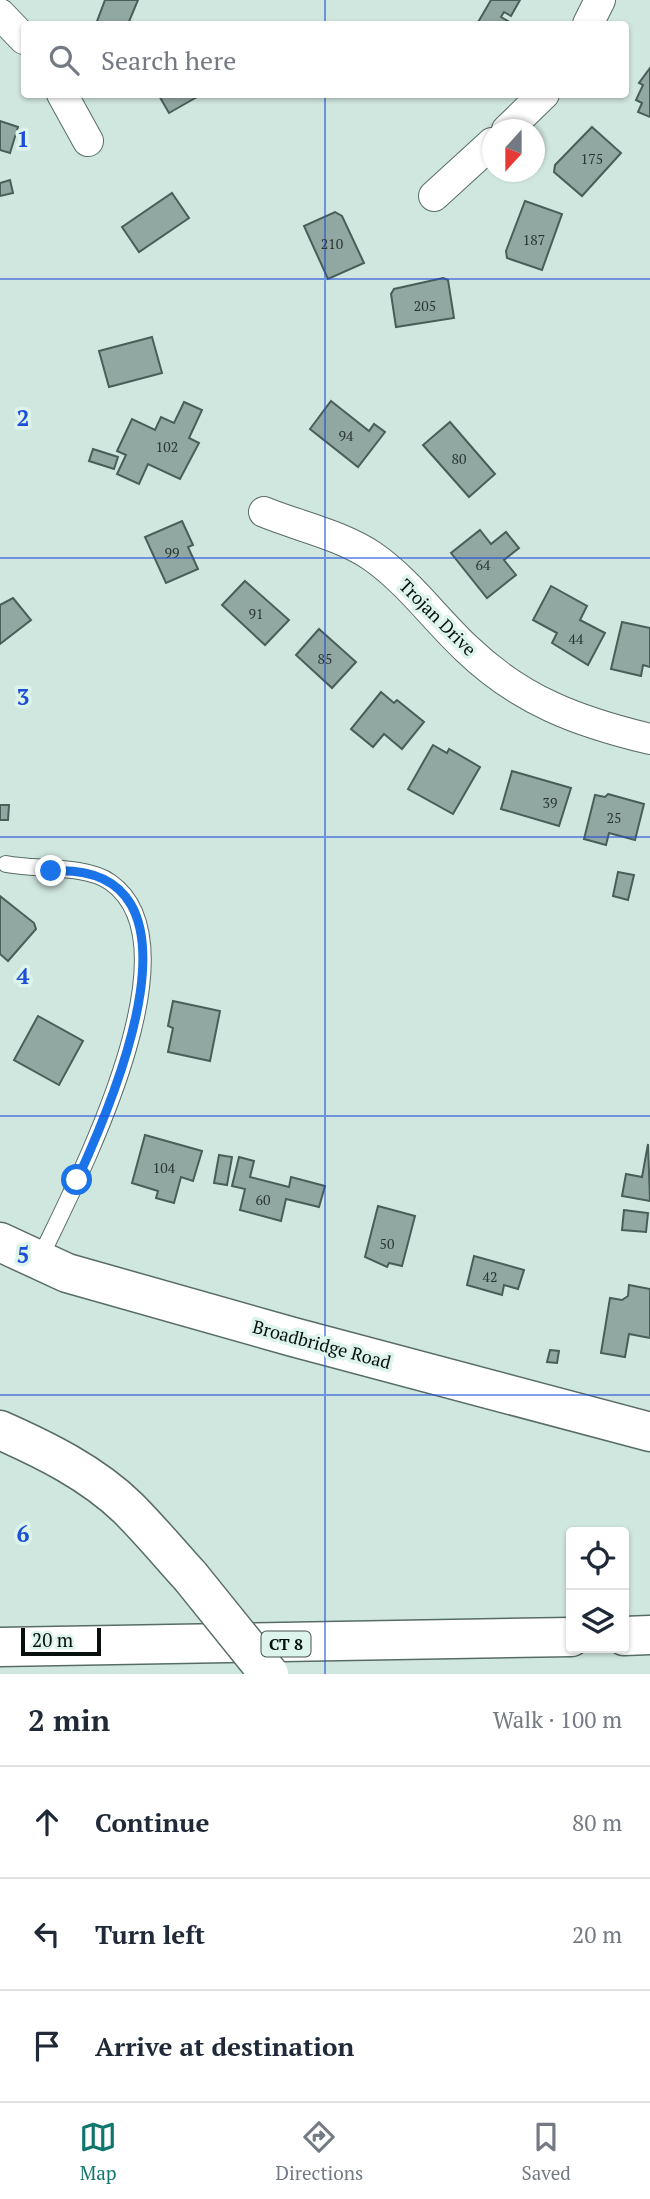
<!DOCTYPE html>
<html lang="en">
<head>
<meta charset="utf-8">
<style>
	:root { --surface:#fff; --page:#f2f2f3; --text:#1f2937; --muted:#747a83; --line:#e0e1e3; --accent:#0f766e }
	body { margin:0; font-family:"PT Serif",serif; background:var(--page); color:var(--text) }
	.controls { position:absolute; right:21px; bottom:21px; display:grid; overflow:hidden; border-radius:7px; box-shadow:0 2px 5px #0004 }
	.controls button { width:63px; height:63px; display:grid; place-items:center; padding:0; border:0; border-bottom:2px solid var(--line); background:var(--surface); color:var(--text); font:35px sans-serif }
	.compass { position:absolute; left:482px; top:119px; width:63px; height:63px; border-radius:50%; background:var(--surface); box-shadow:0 2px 5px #0004; rotate:201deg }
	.scale { position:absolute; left:21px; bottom:18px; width:80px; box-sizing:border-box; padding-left:7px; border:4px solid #08100e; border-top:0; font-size:19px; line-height:24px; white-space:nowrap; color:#08100e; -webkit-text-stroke:5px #ddf4ed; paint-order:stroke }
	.stop { position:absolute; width:21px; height:21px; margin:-16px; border:5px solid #1a73e8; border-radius:50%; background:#fff }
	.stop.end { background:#1a73e8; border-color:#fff; box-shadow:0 2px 7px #0008 }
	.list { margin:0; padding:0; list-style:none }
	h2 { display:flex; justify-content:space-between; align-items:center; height:91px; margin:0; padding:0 28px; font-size:30px }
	h2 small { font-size:23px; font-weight:400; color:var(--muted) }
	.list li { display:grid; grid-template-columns:46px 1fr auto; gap:21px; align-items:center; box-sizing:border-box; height:112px; padding:0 28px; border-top:2px solid var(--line) }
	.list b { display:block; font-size:26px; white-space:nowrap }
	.list em { font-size:23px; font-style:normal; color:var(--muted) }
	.icon { flex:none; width:38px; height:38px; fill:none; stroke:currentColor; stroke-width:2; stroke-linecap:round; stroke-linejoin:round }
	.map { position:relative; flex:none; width:650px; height:1674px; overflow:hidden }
	.search { position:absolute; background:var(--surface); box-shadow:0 2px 5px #0004; left:21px; right:21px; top:21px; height:77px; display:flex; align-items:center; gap:18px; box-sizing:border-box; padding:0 24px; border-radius:7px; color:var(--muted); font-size:26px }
	.sheet { height:427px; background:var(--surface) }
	nav { display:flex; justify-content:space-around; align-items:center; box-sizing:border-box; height:98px; border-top:2px solid var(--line); background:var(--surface); font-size:19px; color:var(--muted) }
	nav a { display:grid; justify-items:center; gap:4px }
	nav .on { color:var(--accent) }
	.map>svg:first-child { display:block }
</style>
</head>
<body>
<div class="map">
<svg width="650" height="1674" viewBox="0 0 650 1674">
	<rect width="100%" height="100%" fill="#d0e7e0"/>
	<g fill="#91a7a1" stroke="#4a5e59" stroke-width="2">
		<polygon points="105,0 138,0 128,24 96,24"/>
		<polygon points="491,0 520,0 511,16 504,12 501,17 513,24 477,24"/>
		<polygon points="650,68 650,117 638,112 642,103 636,100 643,85 639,83"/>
		<polygon points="158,94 195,94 197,97 169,113"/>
		<polygon points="0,121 18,127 10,153 0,150"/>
		<polygon points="592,127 621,153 582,196 554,172 555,165"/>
		<polygon points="10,180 13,193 0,196 0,183"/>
		<polygon points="172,193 189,218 139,252 122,227"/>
		<polygon points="525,201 562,214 542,270 507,258 506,251"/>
		<polygon points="335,212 342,216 364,263 328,279 304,226"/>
		<polygon points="443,278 448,280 454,318 396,327 391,294 394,289"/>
		<polygon points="152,337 162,373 109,387 99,351"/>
		<polygon points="331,401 369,431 374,424 385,432 358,467 310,429"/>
		<polygon points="184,402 202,410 189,438 199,443 180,479 148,464 139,484 117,474 126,455 117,451 132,419 155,430 161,417 174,423"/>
		<polygon points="450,422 495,474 469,497 423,445"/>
		<polygon points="93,449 118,457 114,469 89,461"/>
		<polygon points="182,521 193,545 188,547 198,569 166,583 145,537"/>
		<polygon points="480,530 491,544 506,532 519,548 504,560 516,575 487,598 451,553"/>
		<polygon points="245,581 289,620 265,645 222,605"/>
		<polygon points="551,586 587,606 580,620 605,633 588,665 552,643 557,633 533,620"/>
		<polygon points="13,598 31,620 0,644 0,605"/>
		<polygon points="622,622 650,628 650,667 643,665 641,676 611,669"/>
		<polygon points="319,629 356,662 332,688 296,655"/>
		<polygon points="381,692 394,703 397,700 424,722 402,749 384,734 373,747 351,729"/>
		<polygon points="433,745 447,753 449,749 480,767 453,814 408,789"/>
		<polygon points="512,771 571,788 559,826 501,809"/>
		<polygon points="608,794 644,804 635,840 609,833 606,845 584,839 595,795 605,797"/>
		<polygon points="0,805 9,805 8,820 0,820"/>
		<polygon points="618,872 634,875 628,900 613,896"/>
		<polygon points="0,896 34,923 36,929 8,961 0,954"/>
		<polygon points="173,1001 220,1011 210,1061 168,1052 173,1028 168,1026"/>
		<polygon points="38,1016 83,1041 59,1085 14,1060"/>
		<polygon points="145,1135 202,1151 193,1181 181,1177 174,1203 156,1198 158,1191 132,1183"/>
		<polygon points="648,1144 650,1201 622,1196 626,1174 642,1177"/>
		<polygon points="219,1155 232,1157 227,1185 214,1183"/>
		<polygon points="239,1157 254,1161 250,1177 289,1187 291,1177 325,1186 319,1207 286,1199 281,1221 240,1210 245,1189 232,1186"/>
		<polygon points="378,1206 415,1216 402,1266 389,1263 387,1267 365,1257"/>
		<polygon points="624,1210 648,1213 646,1232 622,1230"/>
		<polygon points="474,1256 524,1270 518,1289 504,1285 502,1295 467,1285"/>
		<polygon points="629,1285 650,1289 650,1338 629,1334 625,1357 601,1353 610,1298 622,1300 628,1296"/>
		<polygon points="550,1350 559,1351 557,1363 547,1362"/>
	</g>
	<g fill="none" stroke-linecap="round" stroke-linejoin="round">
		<defs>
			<path id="lane" d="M6,864C37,870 86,865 110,882C202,946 75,1184 39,1260"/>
			<g id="street">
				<polyline points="0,14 24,39"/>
				<polyline points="588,24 600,0"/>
				<polyline points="62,94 88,141"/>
				<polyline points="507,130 544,94"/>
				<polyline points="434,196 492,143"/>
				<path d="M264,512C298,526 341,535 372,556C409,582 434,618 467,649C521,701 579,722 650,739"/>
			</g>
			<polyline id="secondary" points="0,1242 67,1273 293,1337 650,1432"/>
			<g id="highway">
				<path d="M0,1430C45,1450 92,1473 128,1508C150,1530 169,1553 190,1576"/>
				<polyline points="624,1636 650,1635"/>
				<polyline points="0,1647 571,1637"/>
			</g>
		</defs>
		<use href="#lane" stroke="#576c66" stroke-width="18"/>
		<use href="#street" stroke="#576c66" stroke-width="32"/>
		<use href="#secondary" stroke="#576c66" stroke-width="41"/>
		<use href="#highway" stroke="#576c66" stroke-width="41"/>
		<use href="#lane" stroke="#fff" stroke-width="16"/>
		<use href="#street" stroke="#fff" stroke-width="30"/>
		<use href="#secondary" stroke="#fff" stroke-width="38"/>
		<use href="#highway" stroke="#fff" stroke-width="38"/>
		<defs>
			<polyline id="highway-bridge" points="190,1576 269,1674"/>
		</defs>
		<use href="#highway-bridge" stroke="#576c66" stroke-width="41" stroke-linecap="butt"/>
		<use href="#highway-bridge" stroke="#fff" stroke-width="38"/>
	</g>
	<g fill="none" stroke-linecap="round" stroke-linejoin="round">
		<path stroke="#1a73e8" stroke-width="9" d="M51,871C219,861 112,1104 77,1180"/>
	</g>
	<path fill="none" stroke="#1d4ed8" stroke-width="2" stroke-opacity="0.55" d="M325,0V24M325,94V1674M0,279H650M0,558H650M0,837H650M0,1116H650M0,1395H650"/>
	<g text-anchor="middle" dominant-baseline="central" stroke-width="7" stroke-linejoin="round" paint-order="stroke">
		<g font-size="14" fill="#2a3633">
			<text x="592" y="158">175</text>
			<text x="534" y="239">187</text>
			<text x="332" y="243">210</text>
			<text x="425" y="305">205</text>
			<text x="346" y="435">94</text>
			<text x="167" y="446">102</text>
			<text x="459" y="458">80</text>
			<text x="172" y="552">99</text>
			<text x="483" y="564">64</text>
			<text x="256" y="613">91</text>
			<text x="576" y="638">44</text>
			<text x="325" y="658">85</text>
			<text x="550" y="802">39</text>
			<text x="614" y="817">25</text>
			<text x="164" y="1167">104</text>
			<text x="263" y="1199">60</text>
			<text x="387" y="1243">50</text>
			<text x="490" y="1276">42</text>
		</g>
		<rect fill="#ddf4ed" stroke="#485451" stroke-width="2" x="261.5" y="1631.5" width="49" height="25" rx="5"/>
		<g font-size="16" font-weight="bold" fill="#08100e">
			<text x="286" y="1644">CT 8</text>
		</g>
		<g font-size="18" fill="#08100e" stroke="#ddf4ed">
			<text transform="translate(438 617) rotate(45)">Trojan Drive</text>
			<text transform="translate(322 1344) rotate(15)">Broadbridge Road</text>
		</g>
	</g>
	<g font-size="23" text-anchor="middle" font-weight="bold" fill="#1d4ed8" stroke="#ddf4ed" stroke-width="7" stroke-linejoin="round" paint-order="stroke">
		<text x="23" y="147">1</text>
		<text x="23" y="426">2</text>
		<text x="23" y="705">3</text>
		<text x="23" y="984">4</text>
		<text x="23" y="1263">5</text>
		<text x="23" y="1542">6</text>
	</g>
</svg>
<div class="controls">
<button><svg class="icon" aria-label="locate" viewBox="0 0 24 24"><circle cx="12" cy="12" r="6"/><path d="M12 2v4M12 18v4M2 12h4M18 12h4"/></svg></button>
<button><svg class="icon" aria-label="layers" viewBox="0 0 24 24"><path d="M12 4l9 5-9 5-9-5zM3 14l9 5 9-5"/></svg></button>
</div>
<svg class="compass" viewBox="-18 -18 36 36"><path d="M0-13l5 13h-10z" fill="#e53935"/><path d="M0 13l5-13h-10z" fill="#747a83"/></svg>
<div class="scale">20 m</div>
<div class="stop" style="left:77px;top:1180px"></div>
<div class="stop end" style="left:51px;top:871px"></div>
<div class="search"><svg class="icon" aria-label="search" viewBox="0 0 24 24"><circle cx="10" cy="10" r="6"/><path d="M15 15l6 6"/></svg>Search here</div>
</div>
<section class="sheet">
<h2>2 min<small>Walk · 100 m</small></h2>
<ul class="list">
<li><svg class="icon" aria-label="ahead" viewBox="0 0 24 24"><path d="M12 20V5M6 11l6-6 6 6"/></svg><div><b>Continue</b></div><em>80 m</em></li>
<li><svg class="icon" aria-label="left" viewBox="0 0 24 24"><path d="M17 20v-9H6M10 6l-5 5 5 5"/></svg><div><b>Turn left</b></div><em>20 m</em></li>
<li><svg class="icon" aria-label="arrive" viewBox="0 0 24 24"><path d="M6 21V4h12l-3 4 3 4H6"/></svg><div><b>Arrive at destination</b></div></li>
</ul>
</section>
<nav>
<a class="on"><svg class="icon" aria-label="map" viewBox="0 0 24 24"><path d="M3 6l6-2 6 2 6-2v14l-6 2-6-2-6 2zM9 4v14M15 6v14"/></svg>Map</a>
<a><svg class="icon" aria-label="directions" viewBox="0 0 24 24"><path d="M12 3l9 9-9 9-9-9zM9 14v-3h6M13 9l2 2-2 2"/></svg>Directions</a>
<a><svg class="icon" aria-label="saved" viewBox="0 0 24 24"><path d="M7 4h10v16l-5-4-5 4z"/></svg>Saved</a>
</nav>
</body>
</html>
